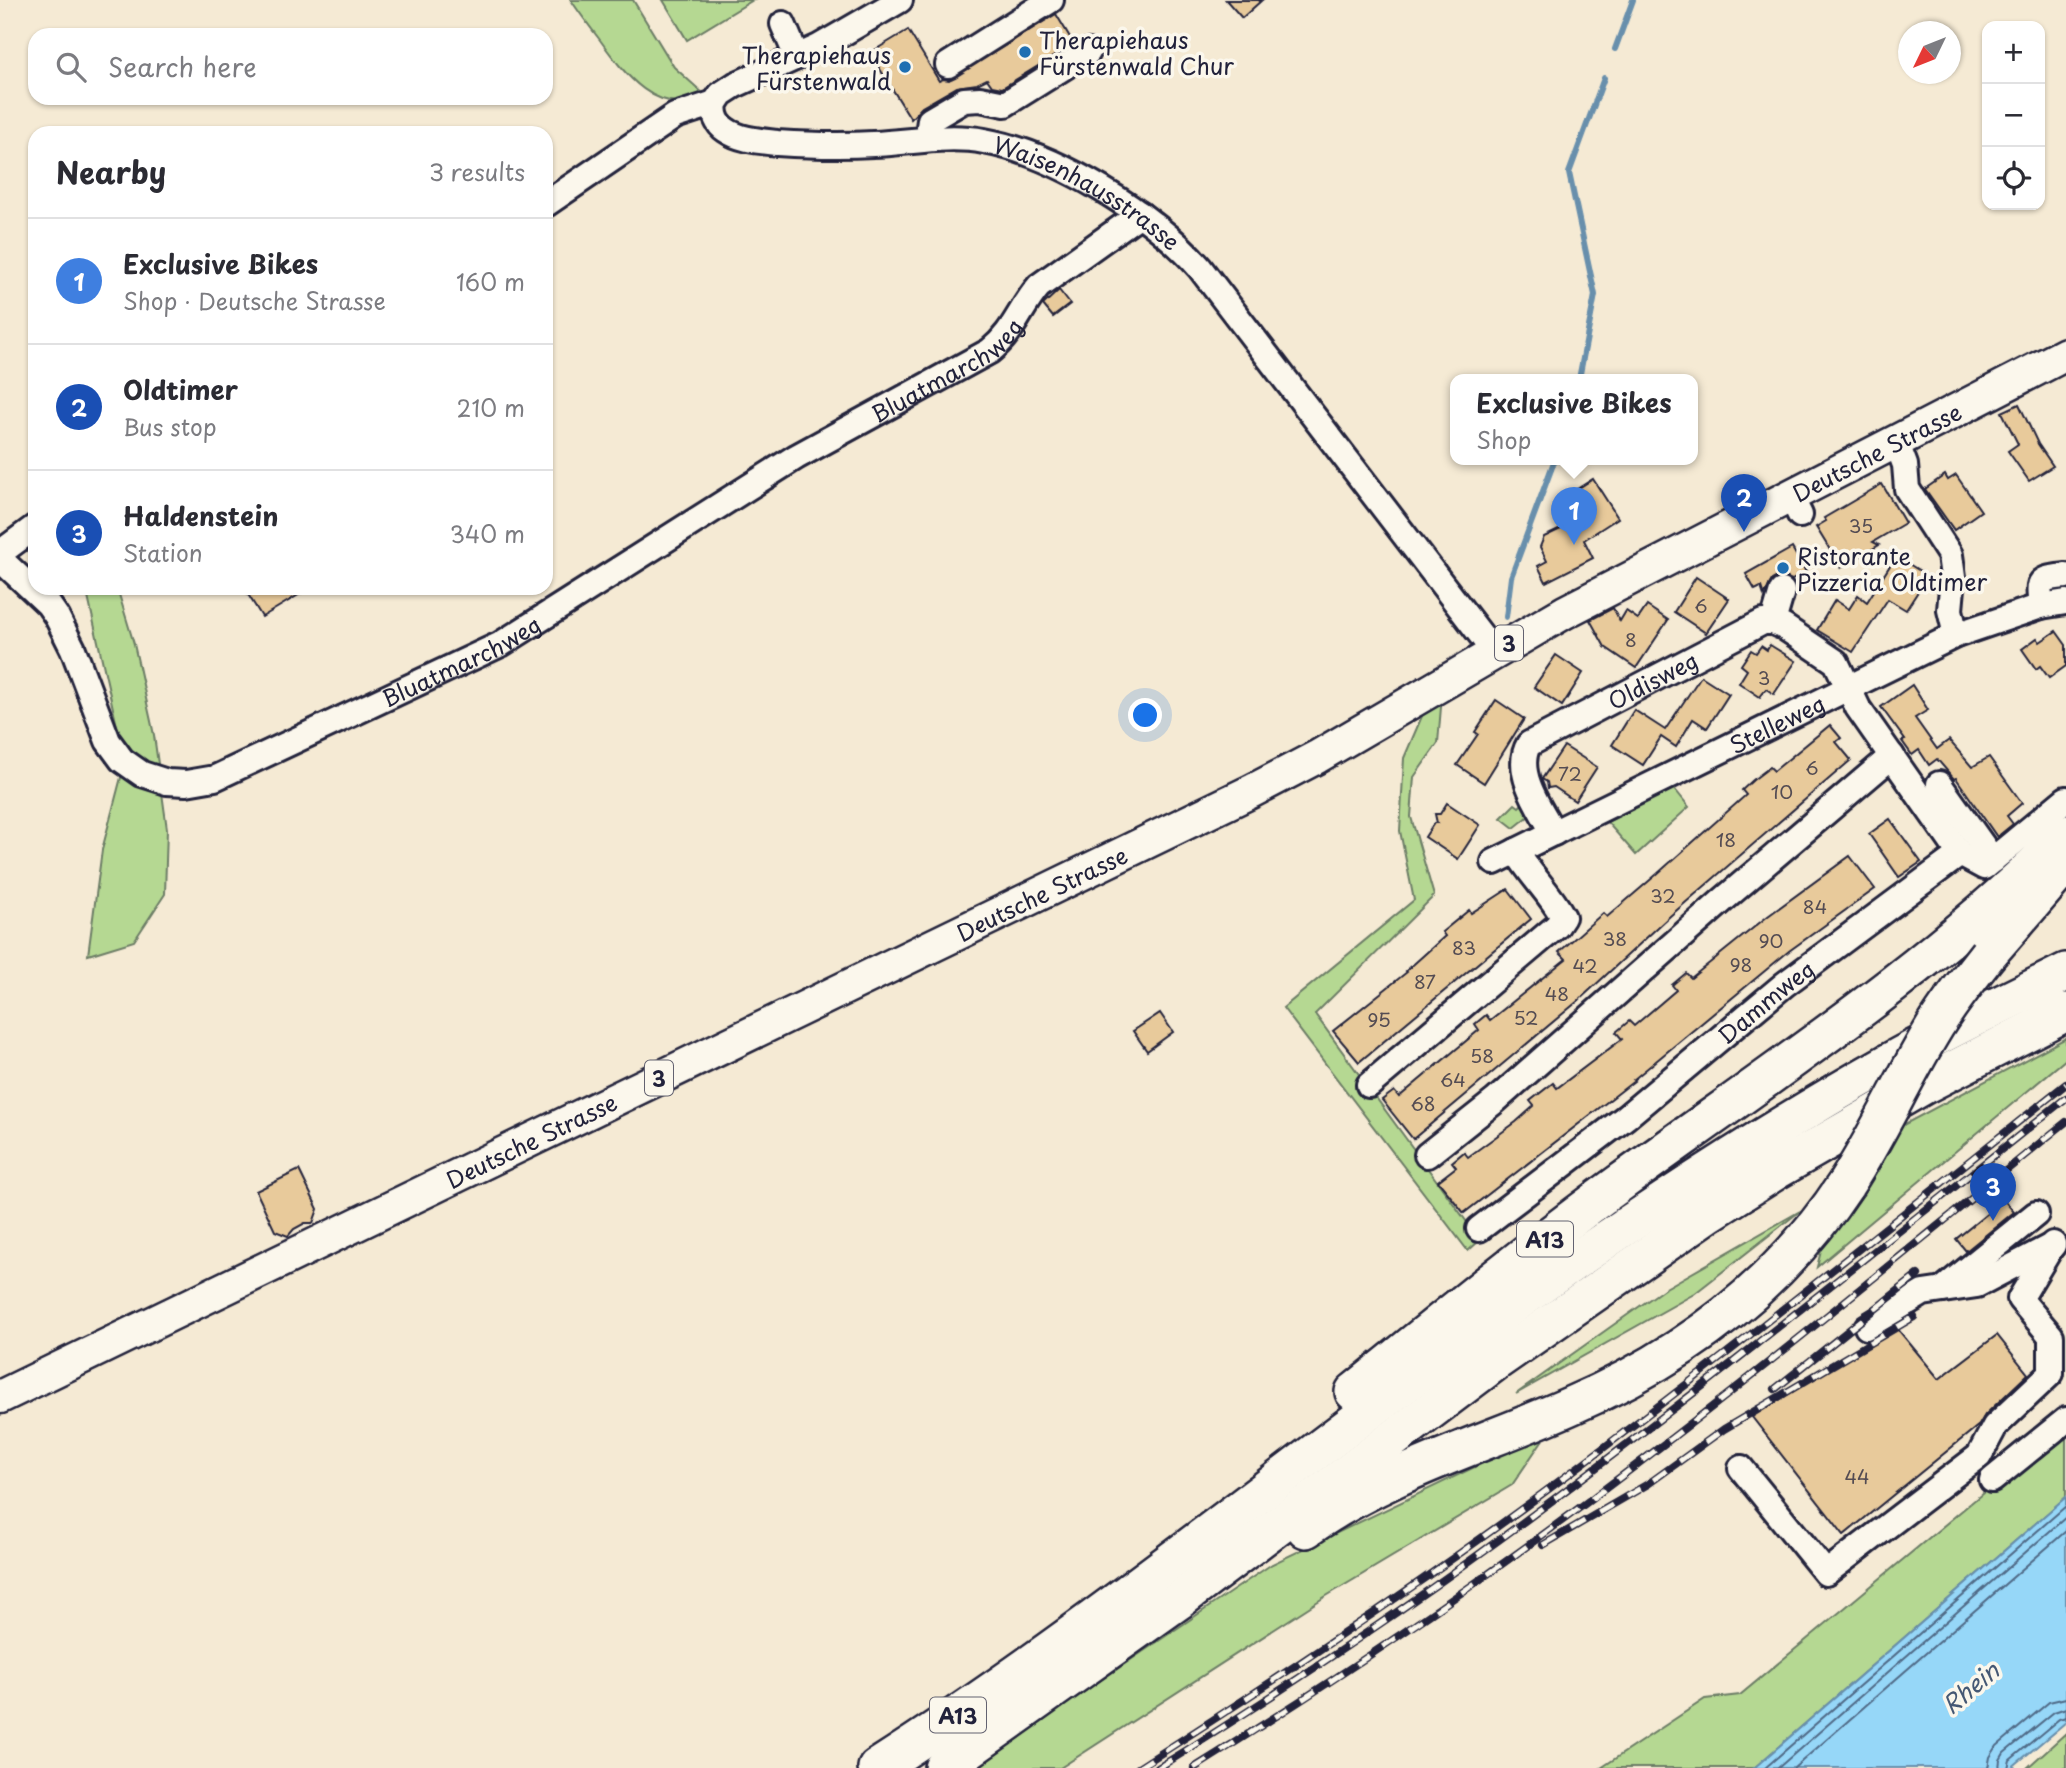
<!DOCTYPE html>
<html lang="en">
<head>
<meta charset="utf-8">
<style>
	:root { --surface:#fff; --page:#f7f7f7; --text:#2b2b33; --muted:#7c7c81; --line:#e1e1e2; --accent:#ea580c }
	body { margin:0; font-family:"Playpen Sans",sans-serif; background:var(--page); color:var(--text) }
	.controls { position:absolute; right:21px; top:21px; display:grid; overflow:hidden; border-radius:14px; box-shadow:0 2px 5px #0004 }
	.controls button { width:63px; height:63px; display:grid; place-items:center; padding:0; border:0; border-bottom:2px solid var(--line); background:var(--surface); color:var(--text); font:35px sans-serif }
	.compass { position:absolute; left:1898px; top:21px; width:63px; height:63px; border-radius:50%; background:var(--surface); box-shadow:0 2px 5px #0004; rotate:227deg }
	.you { position:absolute; left:1146px; top:716px; width:24px; height:24px; margin:-18px; border:5px solid #fff; border-radius:50%; background:#1a73e8; box-shadow:0 0 0 10px #1a73e833 }
	.badge { display:grid; place-items:center; width:46px; height:46px; border-radius:50%; background:var(--accent); color:#fff; font-size:23px; font-weight:700 }
	.pin { position:absolute; translate:-50% -58px; filter:drop-shadow(0 2px 4px #0008) }
	.pin::after { content:''; position:absolute; top:37px; width:24px; height:21px; background:inherit; clip-path:polygon(0 0,100% 0,50% 100%) }
	.popup { position:absolute; left:1450px; top:374px; width:248px; height:91px; box-sizing:border-box; display:grid; place-content:center; border-radius:14px; background:var(--surface); filter:drop-shadow(0 2px 5px #0005); font-size:23px; white-space:nowrap; color:var(--muted) }
	.popup b { font-size:26px; color:var(--text) }
	.popup::after { content:''; position:absolute; left:50%; top:100%; margin-left:-14px; border:14px solid transparent; border-top-color:var(--surface) }
	.list { margin:0; padding:0; list-style:none }
	h2 { display:flex; justify-content:space-between; align-items:center; height:91px; margin:0; padding:0 28px; font-size:30px }
	h2 small { font-size:23px; font-weight:400; color:var(--muted) }
	.list li { display:grid; grid-template-columns:46px 1fr auto; gap:21px; align-items:center; box-sizing:border-box; height:126px; padding:0 28px; border-top:2px solid var(--line) }
	.list b { display:block; font-size:26px; white-space:nowrap }
	.list p { margin:0; font-size:23px; white-space:nowrap; color:var(--muted) }
	.list em { font-size:23px; font-style:normal; color:var(--muted) }
	.icon { flex:none; width:38px; height:38px; fill:none; stroke:currentColor; stroke-width:2; stroke-linecap:round; stroke-linejoin:round }
	.map { position:relative; flex:none; width:2066px; height:1768px; overflow:hidden }
	.search { position:absolute; background:var(--surface); box-shadow:0 2px 5px #0004; left:28px; top:28px; width:525px; height:77px; display:flex; align-items:center; gap:18px; box-sizing:border-box; padding:0 24px; border-radius:21px; color:var(--muted); font-size:26px }
	.panel { position:absolute; background:var(--surface); box-shadow:0 2px 5px #0004; left:28px; top:126px; width:525px; height:469px; border-radius:21px }
	.map>svg:first-child { display:block }
</style>
</head>
<body>
<div class="map">
<svg width="2066" height="1768" viewBox="0 0 2066 1768">
	<rect width="100%" height="100%" fill="#f5ead4"/>
	<filter id="ink" filterUnits="userSpaceOnUse"><feTurbulence type="fractalNoise" baseFrequency=".0143" numOctaves="2"/><feDisplacementMap in="SourceGraphic" scale="14" xChannelSelector="R" yChannelSelector="G"/><feConvolveMatrix kernelMatrix="1 2 1 2 8 2 1 2 1" color-interpolation-filters="sRGB"/></filter>
	<g filter="url(#ink)">
		<g fill="#b5d892" stroke="#6c7d66" stroke-width="2">
			<path d="M571,0H633L674,67L704,94C659,121 623,72 600,40C590,27 580,14 571,0Z"/>
			<polygon points="663,0 753,0 687,40"/>
			<polygon points="86,588 109,588 118,591 134,644 154,735 167,829 165,894 134,941 88,955 102,850 125,762"/>
			<polygon points="1442,695 1438,743 1414,777 1411,817 1434,896 1315,1014 1480,1240 1468,1251 1283,1008 1414,900 1400,831 1404,758 1428,702"/>
			<polygon points="1673,787 1689,807 1636,855 1607,822"/>
			<polygon points="1515,804 1519,807 1522,804 1529,816 1514,828 1501,818"/>
			<polygon points="2066,1038 2066,1059 1817,1267 1824,1239 1903,1125"/>
			<polygon points="1800,1211 1694,1294 1516,1394 1664,1289"/>
			<polygon points="2066,1424 2066,1497 1754,1768 1601,1768 1705,1699 1740,1695"/>
			<polygon points="1548,1432 1512,1485 1323,1598 1060,1768 971,1768 1272,1564"/>
			<polygon points="2066,1733 2066,1768 2027,1768"/>
		</g>
		<polygon fill="#96d7f8" stroke="#688fac" stroke-width="2" points="2066,1497 2066,1722 2011,1768 1754,1768"/>
		<g fill="none" stroke-linecap="round" stroke-linejoin="round">
			<g stroke="#506a87" stroke-width="2">
				<polyline points="1765,1768 2066,1506"/>
				<polyline points="1778,1768 2066,1517"/>
				<polyline points="1794,1768 2066,1531"/>
				<polyline points="1988,1768 1990,1757 1997,1746 2049,1702 2066,1698"/>
				<polyline points="1999,1768 2000,1760 2004,1753 2054,1712 2066,1708"/>
				<polyline points="2008,1768 2010,1760 2059,1719 2066,1717"/>
			</g>
			<g stroke="#688fac" stroke-width="6">
				<polyline points="1615,49 1633,0"/>
				<polyline points="1579,379 1595,295 1569,173 1604,78"/>
				<polyline points="1506,617 1511,577 1555,459"/>
			</g>
		</g>
		<g fill="#e8ca9b" stroke="#22223b" stroke-width="2">
			<polygon points="1226,0 1262,0 1242,18"/>
			<polygon points="1056,14 1074,44 1002,88 992,86 987,79 977,84 957,87 922,107 911,119 870,53 908,30 939,81 943,79 949,80"/>
			<polygon points="1059,290 1070,304 1053,317 1043,305"/>
			<polygon points="2019,404 2038,444 2053,466 2029,481 2008,451 2018,444 2002,412"/>
			<polygon points="1945,475 1948,480 1956,475 1981,511 1954,530 1925,489"/>
			<polygon points="1593,479 1618,518 1584,540 1593,558 1546,582 1538,566 1547,561 1540,547 1544,537 1565,527 1556,507 1565,501 1563,498"/>
			<polygon points="1882,484 1905,523 1873,542 1879,545 1841,568 1816,527 1826,521 1824,518"/>
			<polygon points="1792,548 1806,572 1792,580 1779,576 1772,580 1764,596 1761,587 1755,590 1746,574"/>
			<polygon points="1896,556 1928,576 1906,610 1888,599 1853,652 1817,630 1835,600 1849,609 1858,595 1867,602"/>
			<polygon points="1696,577 1729,599 1706,633 1674,612"/>
			<polygon points="244,588 310,588 262,617"/>
			<polygon points="1647,606 1668,620 1636,668 1605,647 1590,620 1613,608 1620,621 1626,611 1638,619"/>
			<polygon points="2056,631 2066,645 2066,666 2049,678 2040,666 2036,669 2022,649 2037,638 2040,642"/>
			<polygon points="1770,645 1796,661 1774,694 1766,689 1760,697 1739,683 1747,670 1741,665 1751,650 1756,653 1761,646 1767,650"/>
			<polygon points="1556,655 1583,673 1562,706 1534,687"/>
			<polygon points="1701,676 1729,694 1707,728 1693,719 1676,747 1661,737 1643,765 1612,745 1634,710 1665,730"/>
			<polygon points="1912,685 1928,710 1915,718 1937,749 1949,740 1972,767 1989,757 2022,803 2007,816 2013,824 1997,837 1956,778 1954,779 1937,759 1929,765 1919,750 1912,755 1902,741 1905,740 1881,707"/>
			<polygon points="1496,700 1524,719 1484,783 1457,765 1478,734 1475,732"/>
			<polygon points="1830,725 1841,738 1836,742 1851,760 1670,916 1578,1001 1413,1139 1382,1100 1394,1091 1399,1097 1479,1030 1475,1024 1486,1015 1490,1020 1566,959 1559,952 1603,913 1607,917 1656,875 1746,795 1742,790 1753,780 1770,767 1774,771"/>
			<polygon points="1564,746 1597,767 1575,801 1554,787 1548,788 1547,782 1542,779"/>
			<polygon points="1447,803 1480,825 1458,859 1425,837 1434,823 1437,823 1435,814 1440,814"/>
			<polygon points="1890,819 1921,862 1899,877 1869,834"/>
			<polygon points="1850,856 1875,889 1789,951 1633,1080 1634,1081 1464,1213 1438,1181 1456,1167 1452,1162 1464,1152 1468,1157 1516,1122 1534,1106 1530,1101 1553,1083 1557,1088 1622,1039 1616,1032 1629,1021 1634,1026 1676,990 1672,985 1686,973 1691,978 1768,916"/>
			<polygon points="1508,889 1531,919 1359,1062 1333,1031 1407,972 1406,971 1445,936 1442,932 1469,910 1471,913"/>
			<polygon points="1160,1013 1173,1032 1147,1051 1133,1031"/>
			<polygon points="299,1170 318,1209 313,1223 305,1223 294,1229 288,1236 275,1231 256,1191"/>
			<polygon points="2004,1200 2014,1212 1966,1251 1956,1239"/>
			<polygon points="1896,1327 1939,1379 1997,1335 2028,1374 1985,1415 1979,1425 1844,1535 1752,1417"/>
		</g>
		<g fill="none" stroke-linecap="round" stroke-linejoin="round">
			<defs>
				<g id="minor">
					<path id="s1" d="M900,0L819,47L735,85L721,94L715,103C713,114 717,124 726,130C740,140 761,141 777,143C809,145 841,146 873,144C909,143 947,134 984,141C1056,154 1152,213 1200,268L1494,652"/>
					<polyline points="783,24 797,57"/>
					<polyline points="948,65 1051,0"/>
					<polyline points="933,139 929,127 930,120 964,100 980,99 1005,104 1088,52"/>
					<polyline points="546,204 675,116 715,103"/>
					<polyline points="1896,441 1905,465 1907,489 1950,555 1953,577 1950,610 1956,635"/>
					<polyline points="1790,495 1800,515"/>
					<polyline points="0,553 35,527"/>
					<path id="s2" d="M0,559L48,604L57,617L73,649L108,741L122,760L142,774L167,782L186,783L215,778L501,644L796,457L990,351C1014,332 1020,308 1039,286L1140,214"/>
					<path d="M2041,606C2037,578 2040,579 2066,576"/>
					<polyline points="1773,622 1782,591"/>
					<polyline points="1939,784 1993,860"/>
					<path id="s3" d="M1554,833C1540,809 1513,771 1529,744L1763,622H1773L1784,627L1836,662L1858,708L1960,854L1984,867L2066,799"/>
					<path id="s4" d="M1494,862L1956,635L2041,606L2066,602"/>
					<path d="M1369,1085L1557,926L1563,917C1550,893 1530,875 1516,851"/>
					<polyline points="1427,1155 1495,1101 1723,900 1892,756"/>
					<path id="s5" d="M1479,1229L1626,1117L1785,984L1960,854"/>
					<polyline points="1942,1290 2036,1214"/>
					<polyline points="1867,1327 1923,1293 1977,1285 2053,1245"/>
					<polyline points="1741,1468 1826,1573 1979,1456 1995,1426 2051,1373 2051,1336 2020,1299 2053,1244"/>
					<polyline points="1992,1480 2066,1420"/>
				</g>
				<g id="major">
					<path id="s6" d="M0,1397L1252,791L1317,757L1565,612L2066,354"/>
				</g>
				<g id="highway">
					<polyline points="1988,954 2065,865"/>
					<path d="M1354,1392C1442,1321 1529,1249 1620,1183C1773,1072 1932,968 2066,834"/>
					<path d="M1306,1529C1386,1472 1482,1445 1570,1406C1682,1358 1779,1286 1846,1184"/>
					<path d="M877,1768C1082,1637 1269,1483 1465,1340C1602,1239 1744,1144 1893,1060C1949,1029 2008,1001 2066,972"/>
					<polyline points="943,1768 1178,1601 1495,1362 1709,1213 1777,1170 1924,1085 2066,1012"/>
				</g>
			</defs>
			<use href="#minor" stroke="#22223b" stroke-width="30"/>
			<use href="#major" stroke="#22223b" stroke-width="37"/>
			<use href="#highway" stroke="#22223b" stroke-width="42"/>
			<use href="#minor" stroke="#fbf7ec" stroke-width="24"/>
			<use href="#major" stroke="#fbf7ec" stroke-width="32"/>
			<use href="#highway" stroke="#fbf7ec" stroke-width="37"/>
			<defs>
				<g id="rail">
					<polyline points="1775,1389 1918,1275"/>
					<polyline points="1543,1545 1648,1484 1724,1429 1914,1317"/>
					<path d="M1138,1768C1270,1684 1400,1598 1527,1505C1710,1370 1887,1226 2066,1084"/>
					<path d="M1158,1768C1287,1688 1413,1604 1534,1514C1715,1380 1890,1238 2066,1098"/>
					<path d="M1194,1768C1346,1674 1494,1574 1635,1466C1782,1355 1923,1237 2066,1122"/>
				</g>
			</defs>
			<use href="#rail" stroke="#22223b" stroke-width="8"/>
			<use href="#rail" stroke="#fbf7ec" stroke-width="5" stroke-dasharray="16" stroke-linecap="butt"/>
			<defs>
				<path id="highway-bridge" d="M1846,1184C1878,1135 1901,1083 1931,1033C1947,1005 1968,980 1988,954"/>
			</defs>
			<use href="#highway-bridge" stroke="#22223b" stroke-width="42" stroke-linecap="butt"/>
			<use href="#highway-bridge" stroke="#fbf7ec" stroke-width="37"/>
		</g>
	</g>
	<g fill="#1f6fb2" stroke="#fbf7ec" stroke-width="2.5">
		<circle cx="1025" cy="52" r="7"/>
		<circle cx="905" cy="67" r="7"/>
		<circle cx="1783" cy="568" r="7"/>
	</g>
	<g text-anchor="middle" dominant-baseline="central" stroke-width="7" stroke-linejoin="round" paint-order="stroke">
		<g font-size="19" fill="#544c53">
			<text x="1861" y="525">35</text>
			<text x="1701" y="605">6</text>
			<text x="1631" y="639">8</text>
			<text x="1764" y="677">3</text>
			<text x="1812" y="767">6</text>
			<text x="1570" y="773">72</text>
			<text x="1782" y="791">10</text>
			<text x="1726" y="839">18</text>
			<text x="1663" y="895">32</text>
			<text x="1815" y="906">84</text>
			<text x="1615" y="938">38</text>
			<text x="1771" y="940">90</text>
			<text x="1464" y="947">83</text>
			<text x="1741" y="964">98</text>
			<text x="1585" y="965">42</text>
			<text x="1425" y="981">87</text>
			<text x="1557" y="993">48</text>
			<text x="1526" y="1017">52</text>
			<text x="1379" y="1019">95</text>
			<text x="1482" y="1055">58</text>
			<text x="1453" y="1079">64</text>
			<text x="1423" y="1103">68</text>
			<text x="1857" y="1476">44</text>
		</g>
		<g fill="#fbf7ec" stroke="#636270" stroke-width="2">
			<rect x="1495" y="625.5" width="28" height="35" rx="5"/>
			<rect x="645" y="1060.5" width="28" height="35" rx="5"/>
			<rect x="1517" y="1221.5" width="56" height="35" rx="5"/>
			<rect x="930" y="1697.5" width="56" height="35" rx="5"/>
		</g>
		<g font-size="21" font-weight="bold" fill="#22223b">
			<text x="1509" y="643">3</text>
			<text x="659" y="1078">3</text>
			<text x="1545" y="1239">A13</text>
			<text x="958" y="1715">A13</text>
		</g>
		<g font-size="23" fill="#22223b" stroke="#fbf7ec" text-anchor="start">
			<text x="1039" y="39">Therapiehaus<tspan x="1039" dy="26">Fürstenwald Chur</tspan></text>
			<text x="891" y="54" text-anchor="end">Therapiehaus<tspan x="891" dy="26">Fürstenwald</tspan></text>
			<text x="1797" y="555">Ristorante<tspan x="1797" dy="26">Pizzeria Oldtimer</tspan></text>
		</g>
		<g font-size="23" fill="#22223b" stroke="#fbf7ec">
			<text stroke="none"><textPath href="#s1" startOffset="621">Waisenhausstrasse</textPath></text>
			<text stroke="none"><textPath href="#s2" startOffset="1178">Bluatmarchweg</textPath></text>
			<text stroke="none"><textPath href="#s6" startOffset="2102">Deutsche Strasse</textPath></text>
			<text stroke="none"><textPath href="#s2" startOffset="611">Bluatmarchweg</textPath></text>
			<text stroke="none"><textPath href="#s3" startOffset="236">Oldisweg</textPath></text>
			<text stroke="none"><textPath href="#s4" startOffset="315">Stelleweg</textPath></text>
			<text stroke="none"><textPath href="#s6" startOffset="1157">Deutsche Strasse</textPath></text>
			<text stroke="none"><textPath href="#s5" startOffset="366">Dammweg</textPath></text>
			<text stroke="none"><textPath href="#s6" startOffset="590">Deutsche Strasse</textPath></text>
		</g>
		<g font-size="24" font-style="italic" fill="#455874" stroke="#fbf7ec">
			<text transform="translate(1970 1687) rotate(-40)">Rhein</text>
		</g>
	</g>
</svg>
<div class="controls">
<button>+</button>
<button>−</button>
<button><svg class="icon" aria-label="locate" viewBox="0 0 24 24"><circle cx="12" cy="12" r="6"/><path d="M12 2v4M12 18v4M2 12h4M18 12h4"/></svg></button>
</div>
<svg class="compass" viewBox="-18 -18 36 36"><path d="M0-13l5 13h-10z" fill="#e53935"/><path d="M0 13l5-13h-10z" fill="#7c7c81"/></svg>
<div class="you"></div>
<div class="pin badge" style="left:1574px;top:545px;background:#3f7fe0">1</div>
<div class="popup"><b>Exclusive Bikes</b>Shop</div>
<div class="pin badge" style="left:1744px;top:532px;background:#1a4fb4">2</div>
<div class="pin badge" style="left:1993px;top:1221px;background:#1a4fb4">3</div>
<div class="search"><svg class="icon" aria-label="search" viewBox="0 0 24 24"><circle cx="10" cy="10" r="6"/><path d="M15 15l6 6"/></svg>Search here</div>
<section class="panel">
<h2>Nearby<small>3 results</small></h2>
<ul class="list">
<li><span class="badge" style="background:#3f7fe0">1</span><div><b>Exclusive Bikes</b><p>Shop · Deutsche Strasse</p></div><em>160 m</em></li>
<li><span class="badge" style="background:#1a4fb4">2</span><div><b>Oldtimer</b><p>Bus stop</p></div><em>210 m</em></li>
<li><span class="badge" style="background:#1a4fb4">3</span><div><b>Haldenstein</b><p>Station</p></div><em>340 m</em></li>
</ul>
</section>
</div>
</body>
</html>
